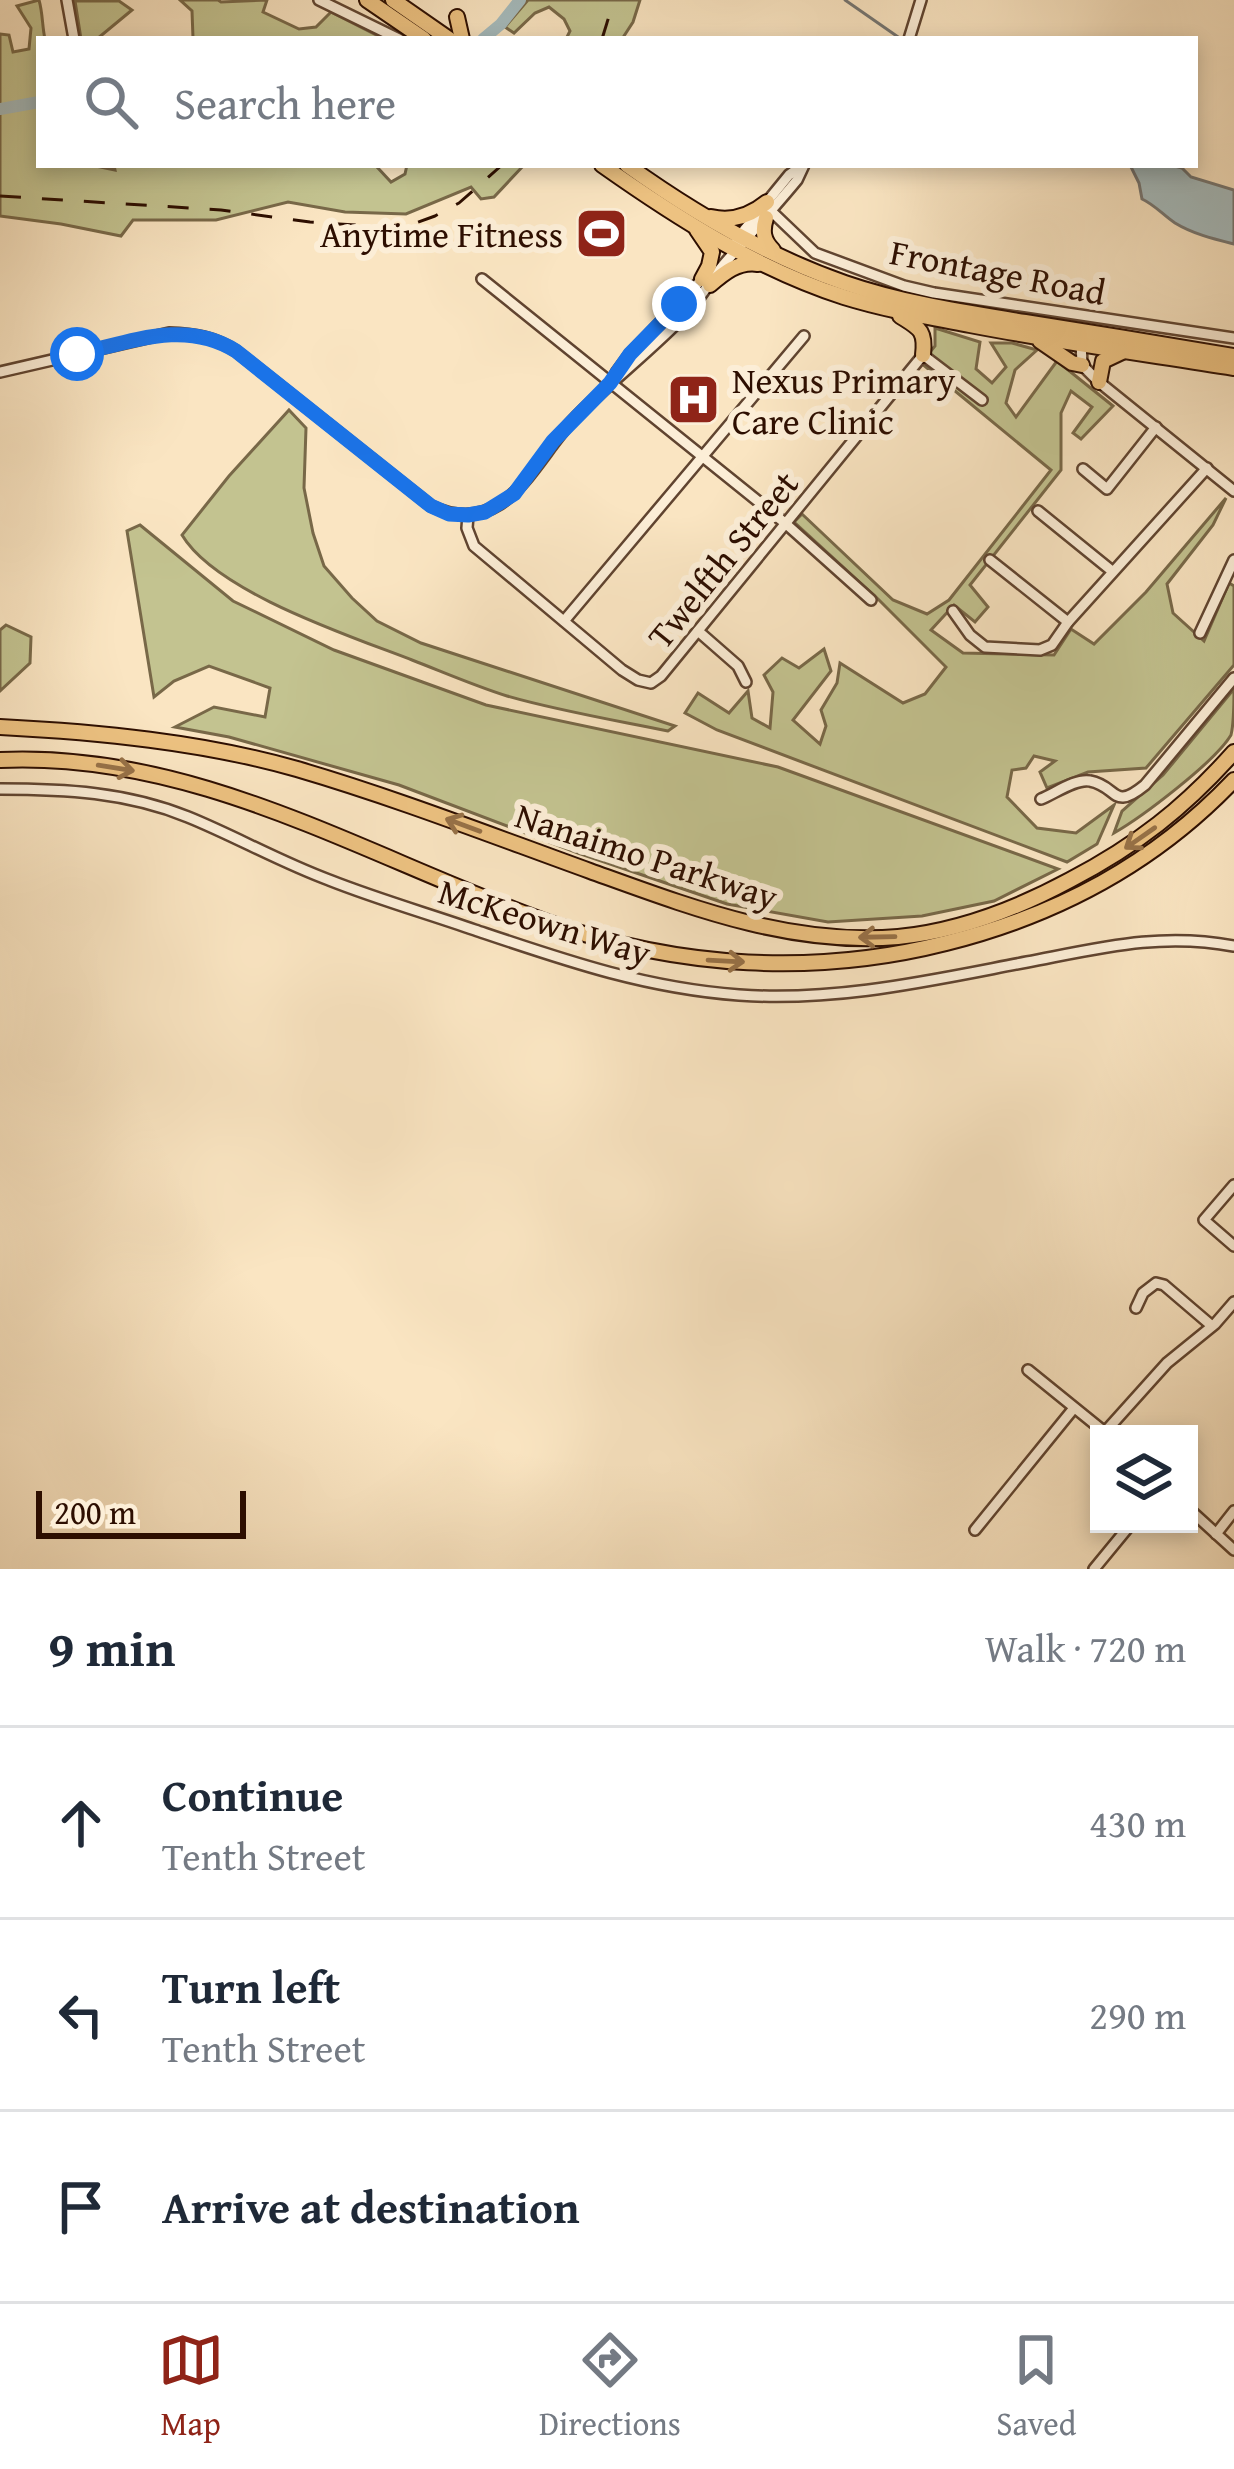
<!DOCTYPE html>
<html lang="en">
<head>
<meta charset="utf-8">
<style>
	:root { --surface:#fff; --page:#f2f2f3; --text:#1f2937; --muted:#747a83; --line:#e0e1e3; --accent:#8f2418 }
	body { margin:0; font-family:"Gentium Book Plus",serif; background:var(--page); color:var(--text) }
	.controls { position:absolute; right:36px; bottom:36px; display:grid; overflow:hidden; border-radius:0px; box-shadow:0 6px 18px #0003 }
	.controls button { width:108px; height:108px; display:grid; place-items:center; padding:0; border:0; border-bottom:3px solid var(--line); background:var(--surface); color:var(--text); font:60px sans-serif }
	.scale { position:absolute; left:36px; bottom:30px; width:210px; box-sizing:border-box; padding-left:12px; border:6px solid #2d0e00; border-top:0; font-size:33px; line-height:42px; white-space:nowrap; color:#2d0e00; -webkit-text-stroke:9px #fceed7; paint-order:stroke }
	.stop { position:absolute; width:36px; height:36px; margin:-27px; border:9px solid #1a73e8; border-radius:50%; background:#fff }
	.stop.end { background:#1a73e8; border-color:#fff; box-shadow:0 3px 12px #0008 }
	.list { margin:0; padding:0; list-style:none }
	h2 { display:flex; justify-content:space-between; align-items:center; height:156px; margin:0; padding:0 48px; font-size:51px }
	h2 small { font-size:39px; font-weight:400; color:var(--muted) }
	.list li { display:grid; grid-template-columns:78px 1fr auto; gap:36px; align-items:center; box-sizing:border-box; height:192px; padding:0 48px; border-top:3px solid var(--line) }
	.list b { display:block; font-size:45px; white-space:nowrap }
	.list p { margin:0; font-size:39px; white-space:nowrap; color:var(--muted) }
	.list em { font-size:39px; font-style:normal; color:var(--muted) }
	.icon { flex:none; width:66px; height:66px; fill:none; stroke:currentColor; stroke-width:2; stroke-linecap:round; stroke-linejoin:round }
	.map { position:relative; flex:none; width:1234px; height:1569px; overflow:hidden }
	.search { position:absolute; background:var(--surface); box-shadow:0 6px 18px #0003; left:36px; right:36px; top:36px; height:132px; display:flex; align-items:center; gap:30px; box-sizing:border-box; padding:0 42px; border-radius:0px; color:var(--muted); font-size:45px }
	.sheet { height:732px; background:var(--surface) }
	nav { display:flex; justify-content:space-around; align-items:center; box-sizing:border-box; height:168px; border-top:3px solid var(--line); background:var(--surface); font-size:33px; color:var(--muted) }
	nav a { display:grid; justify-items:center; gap:6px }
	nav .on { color:var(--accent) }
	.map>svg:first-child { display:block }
</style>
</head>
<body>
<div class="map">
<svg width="1234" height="1569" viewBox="0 0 1234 1569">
	<rect width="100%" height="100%" fill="#fae5c2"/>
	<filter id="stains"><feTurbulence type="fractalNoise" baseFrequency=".00167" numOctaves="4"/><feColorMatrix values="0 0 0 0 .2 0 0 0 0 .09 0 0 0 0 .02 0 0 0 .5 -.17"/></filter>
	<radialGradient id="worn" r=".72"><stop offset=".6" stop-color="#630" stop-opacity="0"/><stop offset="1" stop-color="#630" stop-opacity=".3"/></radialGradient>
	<g fill="#c3c390" stroke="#786848" stroke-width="3">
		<path d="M39,0C43,14 42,26 45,39H39V165H91L115,170L114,165H378L377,167L391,182L405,174L407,165H524L494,197L481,199L471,187L406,214L345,212L288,202L216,220H133L121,236L61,224L0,216V34L9,35L13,52L29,49L31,28L17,6Z"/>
		<polygon points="180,0 218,0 221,2 267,0 263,12 299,29 316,27 331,12 384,39 183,39 193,38 192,11"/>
		<polygon points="528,0 640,0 633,22 622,39 566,39 570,31 564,19 549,7 535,13 514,33 505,27"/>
		<polygon points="75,1 119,1 132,10 97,39 81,39"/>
		<polygon points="935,328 980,342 976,369 992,383 1006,367 991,343 1012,343 1037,350 1015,370 1006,403 1016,417 1057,361 1113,406 1081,439 1073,433 1092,407 1071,391 1061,413 1061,470 970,585 988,607 975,622 954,605 931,630 963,653 1054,655 1071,629 1094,644 1146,592 1226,498 1213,525 1167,584 1173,613 1204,641 1229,583 1234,586 1234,665 1146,768 1088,772 1047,788 1040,772 1055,761 1034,756 1026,768 1012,770 1007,797 1037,828 1076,833 1114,805 1097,844 1067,862 717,730 685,713 698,693 729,713 748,691 752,718 770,728 773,692 764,675 782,658 799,668 824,649 831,671 793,720 820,744 826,726 821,710 837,683 840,663 903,703 925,694 946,667 878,599 794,522 802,514 893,600 927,614 949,600 1051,470 921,363 935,346"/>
		<path d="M289,410L306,428L304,488L313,533L324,566L352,598L377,621L421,643L675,726L668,731C614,720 559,711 507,696C475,686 443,672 412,660C350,636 216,592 182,535L229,476Z"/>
		<polygon points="140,525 233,601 334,650 486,705 778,767 1058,869 994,901 922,916 828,922 727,904 578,853 399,785 229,737 175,727 214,707 265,717 270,688 209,666 174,681 154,697 127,531"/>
		<polygon points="6,625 31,637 30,663 0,691 0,630"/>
		<path d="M1234,689C1234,703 1234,723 1231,735C1215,762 1142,817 1114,833L1122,811L1163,775Z"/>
	</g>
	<path fill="#a5bcbf" stroke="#757673" stroke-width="3" d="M1130,165H1171L1182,168L1191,177L1234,190V244C1214,239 1193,234 1175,223C1163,215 1155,205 1142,199L1139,183Z"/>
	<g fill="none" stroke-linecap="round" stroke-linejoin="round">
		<polyline stroke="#757673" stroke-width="3" points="845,0 901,39"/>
		<g stroke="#a5bcbf" stroke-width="12">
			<polyline points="483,39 501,24 520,0"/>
			<polyline points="0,109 39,102"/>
		</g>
		<defs>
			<g id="minor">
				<polyline points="67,0 74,39"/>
				<polyline points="319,0 399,39"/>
				<polyline points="909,39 921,0"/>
				<polyline points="771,211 815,253 904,286 934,293 1234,338"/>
				<polyline points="736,240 789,175 803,165"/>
				<polyline points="482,279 785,523 871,600"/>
				<polyline points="1081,341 1082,365 1099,382 1234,491"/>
				<path d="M0,372L169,333C195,334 214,337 236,351L431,506C454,517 478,518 500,504C526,488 550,444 572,421C608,383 650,352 686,314C701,298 711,279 725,263C749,235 774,208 797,180L804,165"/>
				<polyline points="616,373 630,354 706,275"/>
				<polyline points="1083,469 1107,489 1156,427"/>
				<polyline points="1038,511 1112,571"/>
				<polyline points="468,515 467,528 474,546 622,670 638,680 651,683 661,676 923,355 982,400"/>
				<polyline points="990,560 1068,622"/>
				<polyline points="953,611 970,635 985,647 1040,650 1052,645 1068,622 1207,468"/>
				<polyline points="564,621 804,336"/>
				<polyline points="698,631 738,666 746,682"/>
				<polyline points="1200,633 1234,560"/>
				<path d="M0,789C64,789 127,792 188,817C235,836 280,862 329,880C377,899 426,913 475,930C564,960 644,988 739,995C837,1002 932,980 1027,962C1100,948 1160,932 1234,946"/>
				<path d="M1041,799C1054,794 1076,778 1090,781C1118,786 1112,812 1145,785L1234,678"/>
				<polyline points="1234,1185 1204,1220 1234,1246"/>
				<polyline points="1136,1308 1143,1293 1156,1283 1164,1285 1212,1326"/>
				<polyline points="1028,1370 1107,1434"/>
				<polyline points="1105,1432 1167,1363 1215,1324 1234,1302"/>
				<polyline points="1189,1509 1234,1550"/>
				<polyline points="975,1530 1074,1408"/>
				<polyline points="1216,1534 1234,1511"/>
				<polyline points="1094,1569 1131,1524"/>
			</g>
			<g id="highway">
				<polyline points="367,0 424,39"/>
				<polyline points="393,0 449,39"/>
				<polyline points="457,17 462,39"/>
				<path d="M602,165C677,218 757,269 844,297C886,310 928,317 970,325C1058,342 1146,354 1234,368"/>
				<path d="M627,165C694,213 767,256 845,283C903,303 965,312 1025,322C1095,333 1164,344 1234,356"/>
				<path d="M711,217C732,222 750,216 767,202"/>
				<path d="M766,218C762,231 763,240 773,250"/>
				<polyline points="697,230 712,252 709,266 702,279"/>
				<path d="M710,285C724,273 738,261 758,264"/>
				<path d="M900,316C919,328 926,330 923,355"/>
				<polyline points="1040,341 1072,363 1082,365"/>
				<polyline points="1099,382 1103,361 1122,352"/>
				<path d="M0,727C98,732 202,742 297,769C396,798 493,836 590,871C690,907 790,946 898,937C959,931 1018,908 1070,880C1137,845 1184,808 1234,752"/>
				<path d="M0,760C200,751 371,860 553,924C679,968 816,976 946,943C1058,915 1154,864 1234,780"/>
			</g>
		</defs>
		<use href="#minor" stroke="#604430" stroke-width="14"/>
		<use href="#highway" stroke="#2d0e00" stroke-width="18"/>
		<use href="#minor" stroke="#fceed7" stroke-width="9"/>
		<use href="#highway" stroke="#edc281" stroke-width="14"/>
		<g stroke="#2d0e00" stroke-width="3" stroke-dasharray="21 21" stroke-linecap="butt">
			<polyline points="602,39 614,0"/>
			<polyline points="0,196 221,210 310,222 369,226 410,225 435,216 459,203 502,165"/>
		</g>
	</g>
	<defs><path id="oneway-shaft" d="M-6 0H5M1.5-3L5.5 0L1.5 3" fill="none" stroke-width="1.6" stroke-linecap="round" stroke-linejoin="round" transform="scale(3)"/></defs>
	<g stroke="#977147">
		<use href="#oneway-shaft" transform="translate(116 768) rotate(9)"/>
		<use href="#oneway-shaft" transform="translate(463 825) rotate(-160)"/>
		<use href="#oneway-shaft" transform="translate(1140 838) rotate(145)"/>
		<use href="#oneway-shaft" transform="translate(877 937) rotate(179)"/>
		<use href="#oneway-shaft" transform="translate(726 961) rotate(3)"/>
	</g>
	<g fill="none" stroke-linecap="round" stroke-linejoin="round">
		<path stroke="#1a73e8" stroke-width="15" d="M77,354C131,342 185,319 236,351L431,506L449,514L468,515L485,512L514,494L553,441L610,383L630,354L679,304"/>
	</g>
	<defs>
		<symbol id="stadium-square" viewBox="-11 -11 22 22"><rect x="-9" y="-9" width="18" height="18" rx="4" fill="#8f2418" stroke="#fceed7"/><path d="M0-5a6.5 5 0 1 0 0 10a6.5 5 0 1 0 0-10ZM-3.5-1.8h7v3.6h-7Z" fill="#fff"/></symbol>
		<symbol id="hospital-square" viewBox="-11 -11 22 22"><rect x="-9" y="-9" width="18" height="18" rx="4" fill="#8f2418" stroke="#fceed7"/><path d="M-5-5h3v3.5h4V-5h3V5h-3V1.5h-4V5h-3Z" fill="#fff"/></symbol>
	</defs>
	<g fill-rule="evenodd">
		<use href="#stadium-square" x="572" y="204" width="59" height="59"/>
		<use href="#hospital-square" x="664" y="370" width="59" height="59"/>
	</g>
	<g text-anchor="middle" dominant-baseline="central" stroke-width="12" stroke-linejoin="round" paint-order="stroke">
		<g font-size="36" fill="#2d0e00" stroke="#fceed7" text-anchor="end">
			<text x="563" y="233">Anytime Fitness</text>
			<text x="732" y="379" text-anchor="start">Nexus Primary<tspan x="732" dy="41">Care Clinic</tspan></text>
		</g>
		<g font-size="36" fill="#2d0e00" stroke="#fceed7">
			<text transform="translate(998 271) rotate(11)">Frontage Road</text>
			<text transform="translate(722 559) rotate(-51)">Twelfth Street</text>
			<text transform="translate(647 855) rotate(18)">Nanaimo Parkway</text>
			<text transform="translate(545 921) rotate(17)">McKeown Way</text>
		</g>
	</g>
	<rect width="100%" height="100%" filter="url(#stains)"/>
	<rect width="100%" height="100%" fill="url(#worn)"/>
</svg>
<div class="controls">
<button><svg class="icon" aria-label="layers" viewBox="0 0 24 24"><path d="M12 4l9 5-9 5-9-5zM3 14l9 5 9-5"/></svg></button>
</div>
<div class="scale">200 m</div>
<div class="stop" style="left:77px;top:354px"></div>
<div class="stop end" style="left:679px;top:304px"></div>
<div class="search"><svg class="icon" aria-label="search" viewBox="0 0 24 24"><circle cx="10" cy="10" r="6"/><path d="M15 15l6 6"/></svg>Search here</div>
</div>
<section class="sheet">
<h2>9 min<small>Walk · 720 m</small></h2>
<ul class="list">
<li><svg class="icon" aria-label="ahead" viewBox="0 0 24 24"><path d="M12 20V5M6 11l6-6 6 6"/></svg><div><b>Continue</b><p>Tenth Street</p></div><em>430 m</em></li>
<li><svg class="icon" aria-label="left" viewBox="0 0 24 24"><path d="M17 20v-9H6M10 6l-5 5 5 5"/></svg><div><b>Turn left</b><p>Tenth Street</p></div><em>290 m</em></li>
<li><svg class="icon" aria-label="arrive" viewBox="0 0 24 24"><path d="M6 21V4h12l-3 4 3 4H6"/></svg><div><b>Arrive at destination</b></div></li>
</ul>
</section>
<nav>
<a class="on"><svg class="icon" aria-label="map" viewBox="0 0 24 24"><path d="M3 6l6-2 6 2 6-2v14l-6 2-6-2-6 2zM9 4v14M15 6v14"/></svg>Map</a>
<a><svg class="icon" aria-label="directions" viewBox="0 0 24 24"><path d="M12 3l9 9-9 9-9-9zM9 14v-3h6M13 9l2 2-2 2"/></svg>Directions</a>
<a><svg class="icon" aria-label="saved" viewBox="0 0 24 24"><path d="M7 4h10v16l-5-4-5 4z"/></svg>Saved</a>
</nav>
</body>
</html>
